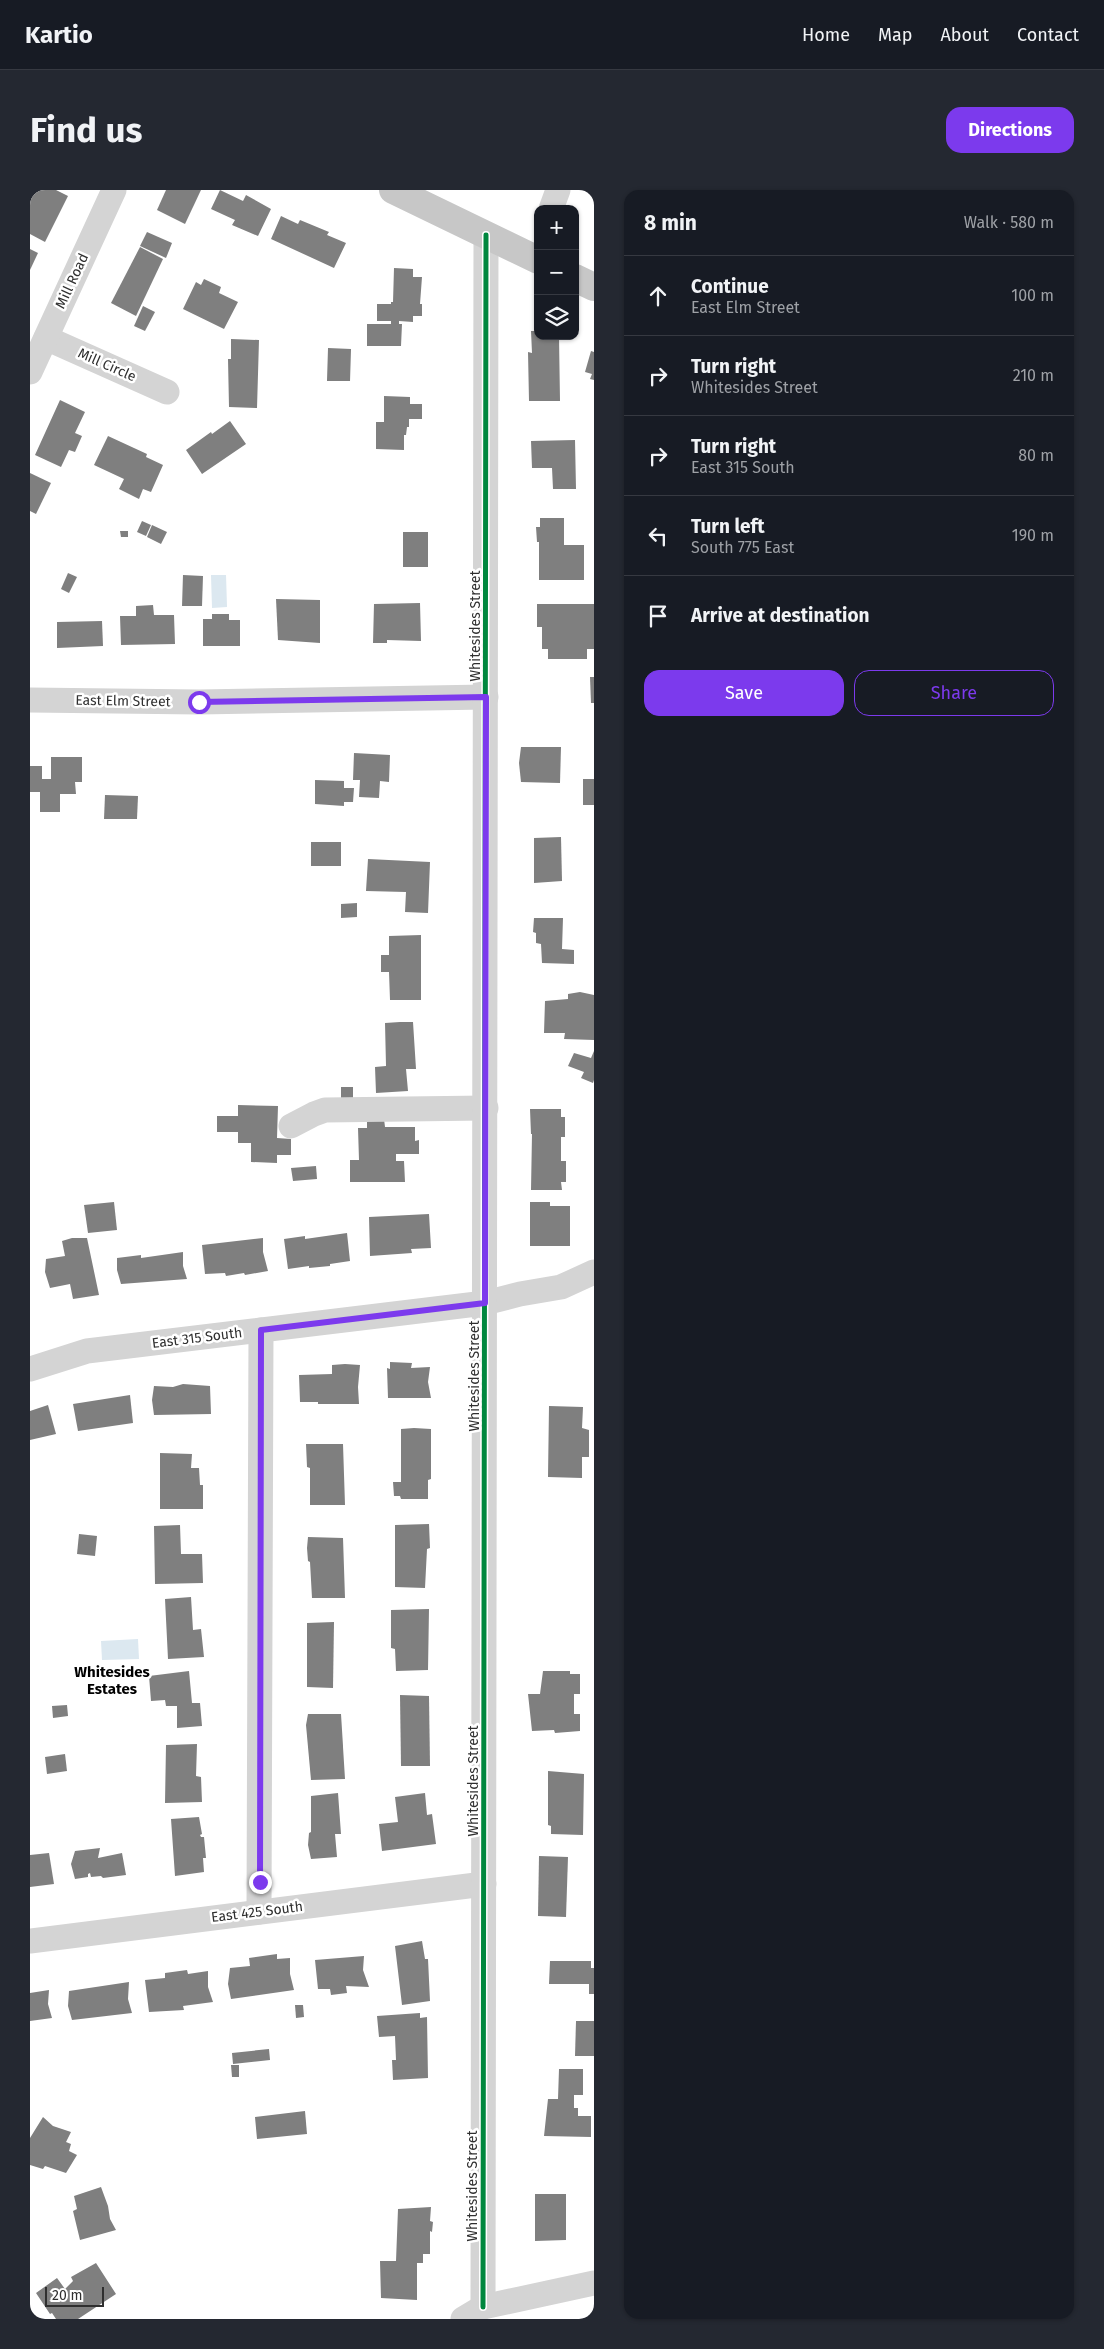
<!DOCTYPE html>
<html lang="en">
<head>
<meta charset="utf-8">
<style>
	:root { --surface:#171b24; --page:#242831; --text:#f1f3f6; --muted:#9ea1a6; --line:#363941; --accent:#7c3aed }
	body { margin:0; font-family:"Fira Sans",sans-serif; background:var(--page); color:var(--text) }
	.controls { position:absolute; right:15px; top:15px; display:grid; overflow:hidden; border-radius:10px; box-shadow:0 1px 4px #0004 }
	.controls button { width:45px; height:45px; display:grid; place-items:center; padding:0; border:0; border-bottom:1px solid var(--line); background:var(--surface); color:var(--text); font:25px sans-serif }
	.scale { position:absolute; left:15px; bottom:12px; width:59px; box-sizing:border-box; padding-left:5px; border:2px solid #2f2f2f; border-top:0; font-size:14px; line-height:18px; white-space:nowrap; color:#2f2f2f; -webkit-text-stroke:4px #fff; paint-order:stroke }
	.stop { position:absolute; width:15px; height:15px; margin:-11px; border:4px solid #7c3aed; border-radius:50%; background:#fff }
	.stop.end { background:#7c3aed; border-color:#fff; box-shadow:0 1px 5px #0008 }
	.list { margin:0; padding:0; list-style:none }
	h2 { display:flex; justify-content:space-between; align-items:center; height:65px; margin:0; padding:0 20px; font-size:21px }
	h2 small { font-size:16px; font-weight:400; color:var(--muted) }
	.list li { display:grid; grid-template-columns:32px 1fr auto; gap:15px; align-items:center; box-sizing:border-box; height:80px; padding:0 20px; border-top:1px solid var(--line) }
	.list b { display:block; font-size:19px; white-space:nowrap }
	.list p { margin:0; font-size:16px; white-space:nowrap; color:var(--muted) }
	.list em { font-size:16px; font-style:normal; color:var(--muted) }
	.actions { display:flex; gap:10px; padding:15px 20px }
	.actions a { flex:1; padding:11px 0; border:1px solid var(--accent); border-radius:15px; text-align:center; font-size:18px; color:var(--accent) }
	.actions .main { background:var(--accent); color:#fff }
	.icon { flex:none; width:28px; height:28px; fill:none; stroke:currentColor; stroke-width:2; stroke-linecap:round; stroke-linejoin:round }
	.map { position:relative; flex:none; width:564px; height:2129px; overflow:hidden; border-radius:15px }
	header { display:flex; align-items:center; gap:30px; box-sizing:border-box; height:70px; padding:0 25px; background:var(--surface); border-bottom:1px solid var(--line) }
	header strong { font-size:24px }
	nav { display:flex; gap:28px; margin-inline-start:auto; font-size:18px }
	.intro { display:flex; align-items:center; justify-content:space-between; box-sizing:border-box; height:120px; padding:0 30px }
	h1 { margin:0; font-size:35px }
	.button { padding:12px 22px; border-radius:15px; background:var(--accent); color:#fff; font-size:18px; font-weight:700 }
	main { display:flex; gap:30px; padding:0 30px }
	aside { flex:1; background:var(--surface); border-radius:15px; box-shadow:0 1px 4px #0004 }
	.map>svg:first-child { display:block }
</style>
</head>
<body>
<header>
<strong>Kartio</strong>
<nav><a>Home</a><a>Map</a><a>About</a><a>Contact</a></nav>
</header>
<div class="intro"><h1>Find us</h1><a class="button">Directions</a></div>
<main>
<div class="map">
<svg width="564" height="2129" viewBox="0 0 564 2129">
	<rect width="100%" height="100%" fill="#fff"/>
	<g fill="#dce8f0">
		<polygon points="181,385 196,385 197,417 182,418"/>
		<polygon points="108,1449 109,1469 72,1470 71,1451"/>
	</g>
	<g fill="#7f7f7f">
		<polygon points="0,0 26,0 38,6 15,52 0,44"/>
		<polygon points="136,0 171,0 155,34 127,20"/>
		<polygon points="190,0 213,11 216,5 241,19 228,46 202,35 205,30 181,19"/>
		<polygon points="251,26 268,34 270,30 299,42 297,45 316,53 304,78 241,49"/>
		<polygon points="117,42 142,53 136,68 110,56"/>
		<polygon points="110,57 133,69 106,126 81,113"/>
		<polygon points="0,59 8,63 0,80"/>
		<polygon points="364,78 383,79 383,87 392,87 390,114 392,114 392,126 383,126 383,132 369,131 369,134 372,134 371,156 337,156 337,134 361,134 361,131 347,131 347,114 361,114 361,112 363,112"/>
		<polygon points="174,89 191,97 189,103 208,112 194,139 153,119 166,92 171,95"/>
		<polygon points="113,116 125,122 115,141 104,136"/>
		<polygon points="501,141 508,141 508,146 529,146 530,211 499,211 498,162 502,163"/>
		<polygon points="201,149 229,150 227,218 199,217 198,169 201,169"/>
		<polygon points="298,158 321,159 320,191 297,191"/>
		<polygon points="561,161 564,162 564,190 560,189 562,184 555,182"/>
		<polygon points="354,206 380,207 380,214 392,214 392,229 379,229 379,237 377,237 376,245 374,245 374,260 346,259 346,232 354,232"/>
		<polygon points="30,210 55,222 45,243 52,246 45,262 39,260 31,277 5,265"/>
		<polygon points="200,231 216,254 172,284 156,260 181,242 182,244"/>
		<polygon points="78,246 117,264 116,267 133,275 121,302 113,299 109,309 89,299 94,289 64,275"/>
		<polygon points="545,250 546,299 523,299 522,278 502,278 501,251"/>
		<polygon points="0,283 21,293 6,324 0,321"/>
		<polygon points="510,328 534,328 534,355 554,355 554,390 509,390 509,352 507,352 506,337 510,337"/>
		<polygon points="112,331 121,335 116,346 107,342"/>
		<polygon points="122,335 137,342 131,354 117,347"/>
		<polygon points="90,341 98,341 98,347 91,347"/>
		<rect x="373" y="342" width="25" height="35"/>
		<polygon points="38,383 47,387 39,403 31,399"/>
		<polygon points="153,385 173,386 172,416 152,416"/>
		<polygon points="246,409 290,410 290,453 248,450"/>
		<polygon points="390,413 391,451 357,450 357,453 343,453 344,414"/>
		<polygon points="507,414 564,414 564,459 557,459 557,469 518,469 518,459 512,459 512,437 507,437"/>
		<polygon points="123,415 124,425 144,425 145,454 91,455 90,426 106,426 106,416"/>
		<polygon points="182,424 199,424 199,430 210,430 210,456 173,456 173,429 182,429"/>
		<polygon points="72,431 73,456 27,458 27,432"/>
		<polygon points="560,487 564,487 564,513 561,513"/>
		<polygon points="491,557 531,557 530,593 491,592 489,573"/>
		<polygon points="324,563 360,565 359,592 350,591 349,608 329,607 330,590 323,590"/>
		<polygon points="21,567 52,567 52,592 45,592 46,604 30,604 30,622 10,622 10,602 0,602 0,576 12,576 12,589 21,589"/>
		<rect x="553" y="589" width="11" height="26"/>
		<polygon points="285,590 314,591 314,598 324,598 323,612 314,612 314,616 285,614"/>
		<polygon points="75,605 108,606 107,629 74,629"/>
		<polygon points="531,647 532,691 504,693 504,648"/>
		<rect x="281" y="652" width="30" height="24"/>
		<polygon points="338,669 400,672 398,723 375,722 376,702 336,701"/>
		<polygon points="327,713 327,727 311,728 311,714"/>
		<polygon points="504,728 533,728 532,759 544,760 544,774 512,773 511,754 506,753 506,743 503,742"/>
		<polygon points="391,745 391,810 360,810 359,782 351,782 351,765 359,765 359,746"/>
		<polygon points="550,802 564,805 564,850 534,849 535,843 514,843 515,811 538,809 538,804"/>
		<polygon points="370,832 383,832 386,879 376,879 378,901 346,903 345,877 356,876 355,833"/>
		<polygon points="564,861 564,890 563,893 551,888 554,882 538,876 544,863 561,868"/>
		<rect x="311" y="897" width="12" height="15"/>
		<polygon points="208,915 248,916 247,948 261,949 261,965 247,965 247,973 221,972 221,953 208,953 208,942 187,942 187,926 208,926"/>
		<polygon points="500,919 531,919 531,927 535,927 535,947 531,947 531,971 536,971 536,992 531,992 532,1000 501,1000 502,944 501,944"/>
		<polygon points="337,929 354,929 355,937 385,937 385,951 389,950 389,964 366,964 366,971 374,971 375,992 320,992 320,970 329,970 328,938 337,938"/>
		<polygon points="286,976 287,989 263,991 261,978"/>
		<polygon points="84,1012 87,1040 58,1043 54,1015"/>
		<polygon points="500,1012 520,1012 520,1016 540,1016 540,1056 500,1056"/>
		<polygon points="399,1024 401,1058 381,1059 382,1063 340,1066 339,1027"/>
		<polygon points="317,1043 320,1071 300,1074 300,1076 279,1078 279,1076 258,1079 254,1049 275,1046 275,1049"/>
		<polygon points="42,1048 57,1048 69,1105 43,1109 40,1094 20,1098 15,1082 16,1069 35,1066 32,1051"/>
		<polygon points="233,1048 233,1062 238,1081 215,1085 214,1083 196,1086 195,1083 175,1084 172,1055"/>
		<polygon points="153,1062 153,1076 157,1089 91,1094 87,1080 87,1068 111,1065 111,1068"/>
		<polygon points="360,1172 382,1173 381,1178 400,1177 398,1192 401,1208 358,1208 357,1178 360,1179"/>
		<polygon points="315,1174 330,1175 328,1197 329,1214 288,1214 288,1212 270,1212 269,1185 302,1184 302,1175"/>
		<polygon points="153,1194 180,1196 181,1224 124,1225 122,1210 124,1196 143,1197"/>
		<polygon points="100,1205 103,1233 48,1241 43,1214"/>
		<polygon points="18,1215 26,1244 0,1250 0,1221"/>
		<polygon points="519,1216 553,1217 552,1238 559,1240 559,1267 552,1267 552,1288 518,1287"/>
		<polygon points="384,1238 401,1239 401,1289 398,1290 398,1309 371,1309 370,1306 364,1306 363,1292 371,1292 371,1239"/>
		<polygon points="276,1254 313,1254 315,1315 280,1315 280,1278 277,1277"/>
		<polygon points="130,1263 162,1264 161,1278 169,1278 170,1295 173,1295 173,1319 130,1319"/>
		<polygon points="399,1334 400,1358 397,1359 395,1398 365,1397 365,1335"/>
		<polygon points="150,1335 151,1364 172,1364 173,1393 125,1394 124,1336"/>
		<polygon points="49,1344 67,1346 65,1366 47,1364"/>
		<polygon points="278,1347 313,1348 315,1408 282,1408 280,1372 278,1371 277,1358"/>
		<polygon points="161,1407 163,1440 171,1439 174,1467 138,1469 135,1409"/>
		<polygon points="399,1419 398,1480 366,1481 365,1459 361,1458 361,1420"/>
		<polygon points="304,1432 303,1498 277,1497 277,1433"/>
		<polygon points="159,1481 162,1513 170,1513 172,1536 147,1538 147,1516 136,1516 135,1510 121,1511 119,1486"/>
		<polygon points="513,1481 540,1481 540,1484 550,1484 550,1504 544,1504 544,1524 550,1524 550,1541 525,1543 524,1540 502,1541 498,1504 510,1504"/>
		<polygon points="370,1505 399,1506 400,1576 371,1576"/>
		<polygon points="37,1515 38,1526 23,1528 22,1516"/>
		<polygon points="278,1524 311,1524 315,1589 281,1590 276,1535"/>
		<polygon points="167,1554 166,1586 171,1587 172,1612 135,1613 136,1555"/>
		<polygon points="35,1564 37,1581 17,1584 15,1567"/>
		<polygon points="518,1581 554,1584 553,1645 521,1644 521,1636 518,1635"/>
		<polygon points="308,1603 311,1644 305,1644 307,1667 281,1669 278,1655 279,1643 281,1642 281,1606"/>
		<polygon points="395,1603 397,1625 402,1624 406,1654 352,1661 349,1634 368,1632 365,1607"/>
		<polygon points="169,1627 172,1644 170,1645 171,1647 174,1647 176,1668 173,1668 174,1682 145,1686 141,1629"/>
		<polygon points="70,1658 68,1668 92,1663 96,1685 73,1688 71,1686 61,1687 60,1683 58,1684 58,1687 45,1689 41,1674 45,1661"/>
		<polygon points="19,1663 24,1694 0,1697 0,1665"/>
		<polygon points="509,1666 538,1667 536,1727 508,1726"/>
		<polygon points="392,1751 395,1769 398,1769 400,1811 372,1815 365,1756"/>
		<polygon points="247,1764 247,1769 260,1768 260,1784 264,1800 201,1809 198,1794 200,1778 220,1776 219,1768"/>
		<polygon points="334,1766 333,1780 339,1797 316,1796 317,1803 301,1805 300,1799 288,1799 285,1770"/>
		<polygon points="520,1771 561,1771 561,1778 564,1778 564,1804 559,1804 559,1794 519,1794"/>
		<polygon points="157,1780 158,1784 178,1781 178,1797 183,1812 153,1816 154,1820 119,1822 115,1790 135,1788 135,1783"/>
		<polygon points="99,1792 98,1809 102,1823 42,1830 38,1816 39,1801"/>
		<polygon points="19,1800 18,1814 22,1828 0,1831 0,1803"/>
		<polygon points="265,1815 273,1815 274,1827 266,1828"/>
		<polygon points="390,1823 390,1828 397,1827 398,1888 363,1890 362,1870 366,1870 365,1846 349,1847 347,1826"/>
		<polygon points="546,1831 564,1831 564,1866 545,1866"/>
		<polygon points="239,1859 240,1870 203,1874 202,1863"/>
		<polygon points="201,1875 209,1875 209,1887 202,1887"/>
		<polygon points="529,1879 553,1879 553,1905 544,1905 544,1918 548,1918 548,1926 561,1926 561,1947 514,1946 518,1909 528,1909"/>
		<polygon points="275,1921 277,1944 227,1949 225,1927"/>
		<polygon points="13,1927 23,1936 41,1942 36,1952 41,1954 39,1961 47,1965 36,1983 15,1976 13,1979 0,1975 0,1948"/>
		<polygon points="71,1997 78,2016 80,2029 86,2040 50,2050 43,2021 47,2019 44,2006"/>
		<polygon points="505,2004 536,2004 536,2050 505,2051"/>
		<polygon points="401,2017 400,2031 403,2032 402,2042 400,2041 400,2064 393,2064 393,2073 387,2073 387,2110 351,2108 350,2071 366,2071 368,2019"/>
		<polygon points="66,2073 86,2104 48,2129 26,2129 22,2123 20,2124 6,2103 27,2088 35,2099 43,2091 41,2087"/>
	</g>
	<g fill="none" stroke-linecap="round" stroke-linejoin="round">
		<g stroke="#d4d4d4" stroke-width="25">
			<polyline points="521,19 528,0"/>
			<polyline points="16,148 137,202"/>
			<polyline points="0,182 84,0"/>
			<polyline points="0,510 169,512 456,507"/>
			<polyline points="261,936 284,924 295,920 456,918"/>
			<polyline points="0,1179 57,1161 455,1113 490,1104 531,1097 564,1082"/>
			<polyline points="229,1722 231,1140"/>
			<polyline points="0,1751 454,1694"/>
			<polyline points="453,2117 456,45"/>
			<polyline points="433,2129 453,2117 564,2093"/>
		</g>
		<g stroke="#c7c7c7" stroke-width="28">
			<polyline points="363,0 508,70"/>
			<polyline points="545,88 564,97"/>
		</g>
		<defs>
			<polyline id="cycleway" points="453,2117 456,45"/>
		</defs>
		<use href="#cycleway" stroke="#fff" stroke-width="8"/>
		<use href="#cycleway" stroke="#00873e" stroke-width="5"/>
	</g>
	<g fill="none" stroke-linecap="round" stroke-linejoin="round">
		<polyline stroke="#7c3aed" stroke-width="6" points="169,512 456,507 455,1113 231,1140 230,1692"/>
	</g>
	<g text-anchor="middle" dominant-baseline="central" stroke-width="5" stroke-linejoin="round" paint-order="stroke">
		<g font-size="14" fill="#2f2f2f" stroke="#fff">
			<text transform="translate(42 91) rotate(-65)">Mill Road</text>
			<text transform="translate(77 175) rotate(24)">Mill Circle</text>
			<text transform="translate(445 436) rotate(-90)">Whitesides Street</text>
			<text transform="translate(93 511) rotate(1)">East Elm Street</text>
			<text transform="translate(167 1148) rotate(-7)">East 315 South</text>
			<text transform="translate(444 1186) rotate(-90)">Whitesides Street</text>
			<text transform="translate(443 1591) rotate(-90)">Whitesides Street</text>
			<text transform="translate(227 1722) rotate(-7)">East 425 South</text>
			<text transform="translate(442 1996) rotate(-90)">Whitesides Street</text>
		</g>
		<g font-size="15" font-weight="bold" fill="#000" stroke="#fff">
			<text x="82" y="1482">Whitesides<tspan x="82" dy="17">Estates</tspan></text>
		</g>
	</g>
</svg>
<div class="controls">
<button>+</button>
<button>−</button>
<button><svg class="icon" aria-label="layers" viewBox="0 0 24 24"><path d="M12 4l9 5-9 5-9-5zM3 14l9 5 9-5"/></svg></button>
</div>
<div class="scale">20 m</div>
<div class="stop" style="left:169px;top:512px"></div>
<div class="stop end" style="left:230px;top:1692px"></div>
</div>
<aside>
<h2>8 min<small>Walk · 580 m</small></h2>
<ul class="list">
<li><svg class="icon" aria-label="ahead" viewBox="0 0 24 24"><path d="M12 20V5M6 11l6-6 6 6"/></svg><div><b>Continue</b><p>East Elm Street</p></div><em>100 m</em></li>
<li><svg class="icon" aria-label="right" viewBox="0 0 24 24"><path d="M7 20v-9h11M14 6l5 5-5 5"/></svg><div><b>Turn right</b><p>Whitesides Street</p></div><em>210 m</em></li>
<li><svg class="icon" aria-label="right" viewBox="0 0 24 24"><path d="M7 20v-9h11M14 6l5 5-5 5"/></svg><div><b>Turn right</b><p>East 315 South</p></div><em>80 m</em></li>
<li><svg class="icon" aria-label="left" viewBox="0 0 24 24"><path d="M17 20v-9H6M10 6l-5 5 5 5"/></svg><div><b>Turn left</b><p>South 775 East</p></div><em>190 m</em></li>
<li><svg class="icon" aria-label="arrive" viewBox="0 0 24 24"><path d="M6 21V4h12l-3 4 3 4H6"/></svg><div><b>Arrive at destination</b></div></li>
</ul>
<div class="actions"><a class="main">Save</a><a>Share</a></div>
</aside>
</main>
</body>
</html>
